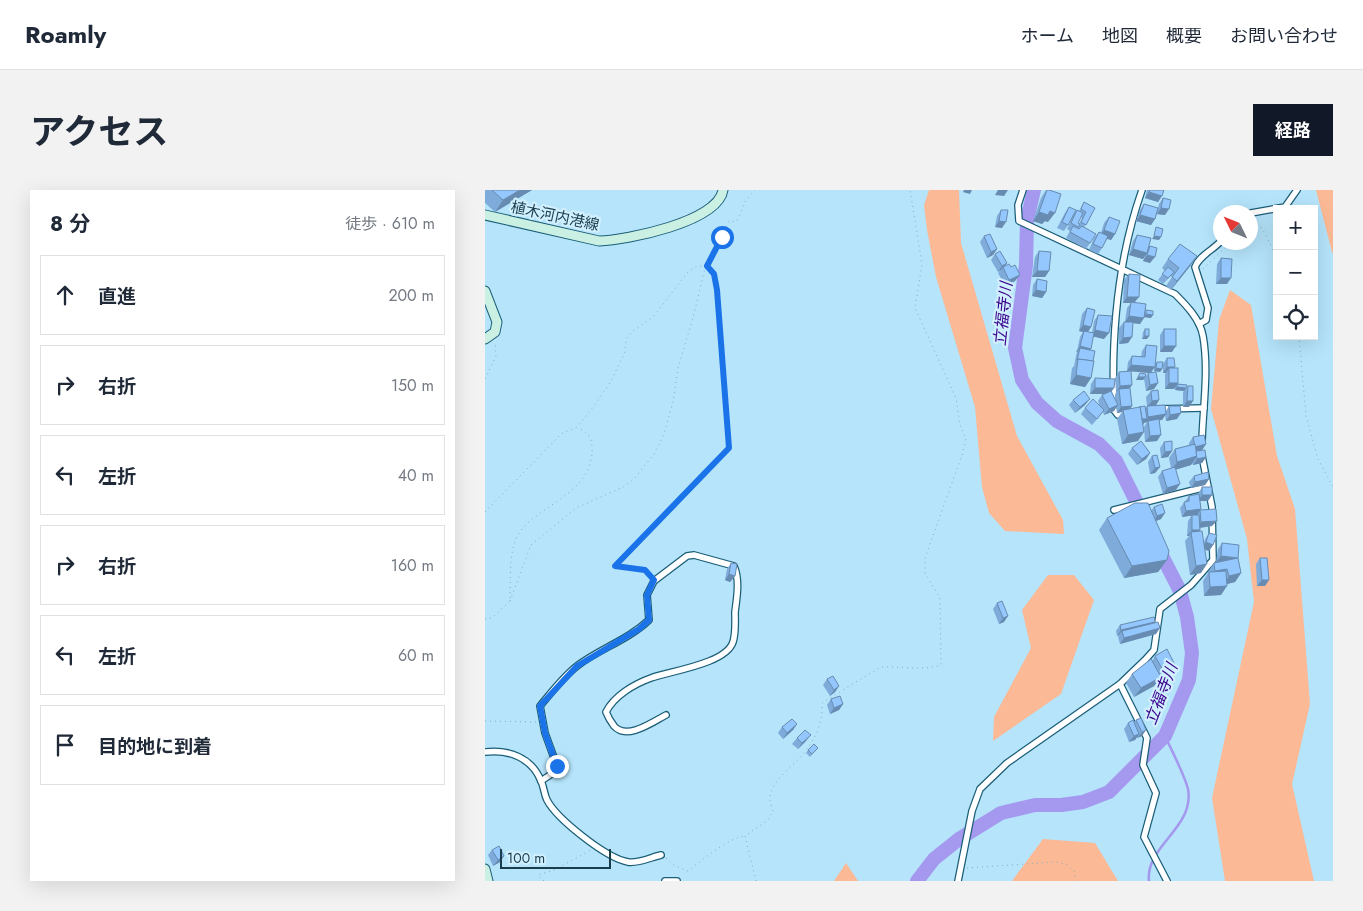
<!DOCTYPE html>
<html lang="ja">
<head>
<meta charset="utf-8">
<style>
	:root { --surface:#fff; --page:#f2f2f3; --text:#1f2937; --muted:#747a83; --line:#e0e1e3; --accent:#111827 }
	body { margin:0; font-family:Jost,"Noto Sans JP",sans-serif; background:var(--page); color:var(--text) }
	.controls { position:absolute; right:15px; top:15px; display:grid; overflow:hidden; border-radius:0px; box-shadow:0 5px 20px #0002 }
	.controls button { width:45px; height:45px; display:grid; place-items:center; padding:0; border:0; border-bottom:1px solid var(--line); background:var(--surface); color:var(--text); font:25px sans-serif }
	.compass { position:absolute; left:728px; top:15px; width:45px; height:45px; border-radius:50%; background:var(--surface); box-shadow:0 5px 20px #0002; rotate:313deg }
	.scale { position:absolute; left:15px; bottom:12px; width:111px; box-sizing:border-box; padding-left:5px; border:2px solid #1a3d4c; border-top:0; font-size:14px; line-height:18px; white-space:nowrap; color:#1a3d4c; -webkit-text-stroke:4px #d0efff; paint-order:stroke }
	.stop { position:absolute; width:15px; height:15px; margin:-11px; border:4px solid #1a73e8; border-radius:50%; background:#fff }
	.stop.end { background:#1a73e8; border-color:#fff; box-shadow:0 1px 5px #0008 }
	.list { margin:0; padding:0; list-style:none }
	h2 { display:flex; justify-content:space-between; align-items:center; height:65px; margin:0; padding:0 20px; font-size:21px }
	h2 small { font-size:16px; font-weight:400; color:var(--muted) }
	.list li { display:grid; grid-template-columns:32px 1fr auto; gap:15px; align-items:center; box-sizing:border-box; height:80px; margin:0 10px 10px; padding:0 10px; border:1px solid var(--line); border-radius:0px }
	.list b { display:block; font-size:19px; white-space:nowrap }
	.list em { font-size:16px; font-style:normal; color:var(--muted) }
	.icon { flex:none; width:28px; height:28px; fill:none; stroke:currentColor; stroke-width:2; stroke-linecap:round; stroke-linejoin:round }
	.map { position:relative; flex:none; width:848px; height:691px; overflow:hidden; border-radius:0px }
	header { display:flex; align-items:center; gap:30px; box-sizing:border-box; height:70px; padding:0 25px; background:var(--surface); border-bottom:1px solid var(--line) }
	header strong { font-size:24px }
	nav { display:flex; gap:28px; margin-inline-start:auto; font-size:18px }
	.intro { display:flex; align-items:center; justify-content:space-between; box-sizing:border-box; height:120px; padding:0 30px }
	h1 { margin:0; font-size:35px }
	.button { padding:12px 22px; border-radius:0px; background:var(--accent); color:#fff; font-size:18px; font-weight:700 }
	main { display:flex; gap:30px; padding:0 30px }
	aside { flex:1; background:var(--surface); border-radius:0px; box-shadow:0 5px 20px #0002 }
	.map>svg:first-child { display:block }
</style>
</head>
<body>
<header>
<strong>Roamly</strong>
<nav><a>ホーム</a><a>地図</a><a>概要</a><a>お問い合わせ</a></nav>
</header>
<div class="intro"><h1>アクセス</h1><a class="button">経路</a></div>
<main>
<aside>
<h2>8 分<small>徒歩 · 610 m</small></h2>
<ul class="list">
<li><svg class="icon" aria-label="ahead" viewBox="0 0 24 24"><path d="M12 20V5M6 11l6-6 6 6"/></svg><div><b>直進</b></div><em>200 m</em></li>
<li><svg class="icon" aria-label="right" viewBox="0 0 24 24"><path d="M7 20v-9h11M14 6l5 5-5 5"/></svg><div><b>右折</b></div><em>150 m</em></li>
<li><svg class="icon" aria-label="left" viewBox="0 0 24 24"><path d="M17 20v-9H6M10 6l-5 5 5 5"/></svg><div><b>左折</b></div><em>40 m</em></li>
<li><svg class="icon" aria-label="right" viewBox="0 0 24 24"><path d="M7 20v-9h11M14 6l5 5-5 5"/></svg><div><b>右折</b></div><em>160 m</em></li>
<li><svg class="icon" aria-label="left" viewBox="0 0 24 24"><path d="M17 20v-9H6M10 6l-5 5 5 5"/></svg><div><b>左折</b></div><em>60 m</em></li>
<li><svg class="icon" aria-label="arrive" viewBox="0 0 24 24"><path d="M6 21V4h12l-3 4 3 4H6"/></svg><div><b>目的地に到着</b></div></li>
</ul>
</aside>
<div class="map">
<svg width="848" height="691" viewBox="0 0 848 691">
	<rect width="100%" height="100%" fill="#b5e4fb"/>
	<g fill="#fcb995">
		<polygon points="444,0 474,0 476,53 532,246 578,330 579,344 520,341 504,323 497,297 490,217 451,87 442,40 439,15"/>
		<polygon points="831,0 848,0 848,64 847,62"/>
		<polygon points="745,100 766,115 792,266 810,319 825,514 807,594 829,691 740,691 727,608 769,412 762,349 726,219 734,130"/>
		<polygon points="563,385 589,385 609,410 576,504 508,551 509,527 546,458 537,420"/>
		<polygon points="558,649 610,653 633,691 527,691"/>
		<polygon points="361,673 373,691 349,691"/>
	</g>
	<g fill="none" stroke-linecap="round" stroke-linejoin="round">
		<path stroke="#a498ef" stroke-width="2.5" d="M664,691C660,656 710,638 703,599C700,586 686,559 680,546"/>
		<g stroke="#a498ef" stroke-width="14">
			<polyline points="549,0 542,30 541,75 530,158 537,190 552,213 572,231 614,254 631,271 659,327"/>
			<polyline points="432,691 449,669 474,649 516,623 550,615 576,615 598,612 624,602 680,546 704,490 707,463 702,427 695,401 672,356"/>
		</g>
		<defs>
			<g id="minor">
				<path d="M538,0L533,15L534,31L690,104C701,115 715,129 718,146C724,180 718,217 717,251"/>
				<polyline points="766,23 800,17 812,0"/>
				<path d="M714,134L721,130L723,118L710,77C715,65 727,61 736,51"/>
				<polyline points="674,219 719,218"/>
				<path d="M640,224L633,225L629,220C626,145 632,71 657,0"/>
				<polyline points="629,320 721,297"/>
				<polyline points="635,494 662,548 658,575 671,603 659,647 682,691"/>
				<path d="M0,562C24,559 47,568 56,591C59,597 59,604 62,610C72,629 121,668 143,672C152,674 167,667 176,665"/>
				<path d="M56,591L71,581L72,576L60,543L55,516C66,503 78,487 92,476C114,459 143,450 164,430L162,405L169,391L202,366L209,365L249,376C255,390 252,407 250,422C250,431 251,443 248,452C241,474 185,481 166,488C149,494 129,506 121,522C123,527 126,532 129,536C142,551 169,531 181,525"/>
				<polyline points="180,691 192,691"/>
				<polyline points="473,691 487,621 495,599 522,573 635,494 660,470 669,460 675,419 706,395 728,370 727,317 717,266"/>
			</g>
			<g id="secondary">
				<path d="M0,25L114,51C142,50 233,32 238,0"/>
				<polyline points="0,101 12,132 10,142 0,149"/>
				<polyline points="0,679 3,691"/>
			</g>
		</defs>
		<use href="#minor" stroke="#1b5e78" stroke-width="8"/>
		<use href="#secondary" stroke="#1b5e78" stroke-width="11"/>
		<g stroke="#82adc1" stroke-width="1" stroke-dasharray="1 4" stroke-linecap="butt">
			<polyline points="766,35 777,38 792,67"/>
			<polyline points="718,79 746,52"/>
			<polyline points="814,146 821,226 833,269 848,297"/>
			<polyline points="0,189 11,166 10,152"/>
			<polyline points="0,322 76,244 92,237 109,216 126,191 140,162 141,149 148,141 168,127 203,82 212,76 222,76 229,84 232,99 244,258 131,376 160,380 166,386"/>
			<polyline points="25,411 46,355 91,318 138,297 149,289 169,264 179,244 188,212 193,178 208,128 219,82 232,60 243,32 252,31 261,10 270,0"/>
			<path d="M0,429L7,428L25,411C26,390 23,361 34,343C53,315 109,303 107,258C107,248 103,242 93,238"/>
			<polyline points="0,531 52,532"/>
			<path d="M181,668L190,676L203,681C217,670 243,648 260,646"/>
			<polyline points="482,678 570,672 581,674 590,682 590,691"/>
			<polyline points="59,691 53,685 69,680 106,660"/>
			<path d="M271,691L260,646L283,630L288,621C287,618 285,613 285,610C284,591 309,576 319,563C331,548 338,532 337,513C345,508 393,478 397,477C417,476 437,481 456,475L455,408L440,383V368L477,265L481,249L475,235L471,208L430,118L437,74L425,0"/>
		</g>
		<use href="#minor" stroke="#fff" stroke-width="5.5"/>
		<use href="#secondary" stroke="#caefe3" stroke-width="9"/>
	</g>
	<g fill="#7eabda" fill-rule="evenodd">
		<polygon points="0,0 47,0 10,22 0,13"/>
		<polygon points="561,0 563,32 560,31 557,34 548,31 556,8"/>
		<polygon points="662,0 679,0 673,12 660,8"/>
		<polygon points="678,8 680,25 672,24 673,20 670,29 666,35 651,31 655,20 659,14 673,18 674,14"/>
		<path d="M599,12L610,18L599,37L605,53L601,59L581,48L585,41L582,39L588,26L592,20L594,21ZM595,27L597,28L594,34L593,33Z"/>
		<polygon points="584,17 583,35 579,41 572,38 580,23"/>
		<polygon points="516,20 517,38 510,37 512,26"/>
		<polygon points="624,27 630,44 626,50 622,49 617,58 613,64 604,60 609,48 614,42 616,43 619,33"/>
		<polygon points="652,45 663,59 665,56 665,73 658,71 660,66 658,69 644,65 648,51"/>
		<polygon points="499,46 512,59 508,65 502,68 495,52"/>
		<polygon points="554,61 564,81 560,87 547,87 550,67"/>
		<polygon points="510,64 522,73 520,76 530,91 520,96 513,83 516,80 513,82 506,70"/>
		<polygon points="736,68 742,94 731,94 732,74"/>
		<polygon points="683,69 706,75 686,100 681,96 687,87 686,86 678,94 673,90 680,81 677,78"/>
		<polygon points="644,84 650,112 660,122 661,120 666,128 659,127 655,134 648,133 647,147 643,153 634,154 634,138 639,132 640,132 642,118 646,113 638,113 639,90"/>
		<polygon points="552,89 561,102 557,108 547,106 548,95"/>
		<polygon points="602,118 606,137 603,142 607,143 609,131 613,125 619,149 608,146 605,160 608,171 606,188 600,197 585,194 587,178 589,176 595,147 598,142 594,141 597,124"/>
		<polygon points="660,139 662,149 657,149 658,142"/>
		<polygon points="679,139 687,162 675,162 675,145"/>
		<polygon points="661,155 670,174 672,172 677,179 675,182 669,181 669,178 666,183 673,193 669,199 661,201 659,189 658,190 651,190 655,183 660,187 664,183 646,181 645,198 647,216 645,219 661,218 662,216 661,207 666,201 674,210 671,216 681,221 684,216 692,229 681,231 680,225 677,230 674,230 672,251 660,252 659,237 662,232 659,233 658,234 653,251 637,254 632,229 637,222 632,223 631,217 629,221 619,225 618,222 607,235 596,224 600,218 615,217 613,211 617,205 619,204 605,204 606,194 610,188 627,202 630,209 630,205 631,202 630,188 634,182 646,181 642,181 643,172 647,166 656,167 657,161"/>
		<polygon points="682,168 690,177 688,178 692,194 702,195 704,217 698,217 698,202 699,201 690,200 690,198 689,199 680,199 680,184 681,183 678,183 678,174"/>
		<polygon points="588,210 600,215 590,223 584,215"/>
		<polygon points="708,247 721,254 717,260 721,267 717,273 708,275 707,273 706,275 690,280 691,300 678,304 673,287 677,281 686,278 684,268 690,259 704,255 704,253"/>
		<polygon points="679,252 687,261 683,267 676,268 675,258"/>
		<polygon points="647,258 665,263 661,269 652,275 643,264"/>
		<polygon points="667,266 675,277 670,283 665,284 663,272"/>
		<polygon points="709,286 724,289 720,295 706,298 704,292"/>
		<polygon points="717,297 723,311 715,311 715,320 727,336 715,338 714,341 719,353 720,349 724,343 728,355 724,361 720,360 716,383 705,385 700,351 704,346 702,346 703,331 707,325 697,327 695,318 704,306 713,304"/>
		<polygon points="669,317 676,329 671,331 682,370 673,382 639,388 614,340 622,328 666,321"/>
		<polygon points="737,353 753,368 756,383 750,392 742,394 736,405 719,406 718,391 723,383 723,382 729,373 731,372 733,359"/>
		<polygon points="775,368 780,396 772,396 771,374"/>
		<polygon points="246,373 250,386 245,392 240,390 242,379"/>
		<polygon points="517,411 519,432 514,434 508,419 512,413"/>
		<polygon points="670,432 669,433 671,444 635,454 633,447 634,445 632,446 631,441 635,435"/>
		<polygon points="670,466 690,475 686,481 676,487 669,496 649,507 641,493 647,484 667,471"/>
		<polygon points="342,489 354,496 350,502 345,506 338,495"/>
		<polygon points="346,509 358,514 354,520 345,524 342,515"/>
		<polygon points="656,528 657,546 652,548 652,547 650,550 644,552 639,539 643,533 649,532 651,530"/>
		<polygon points="312,534 308,540 298,549 293,543 297,537"/>
		<polygon points="312,548 321,551 313,559 307,554"/>
		<polygon points="333,558 325,567 321,563 323,560"/>
		<polygon points="7,660 19,666 15,672 8,676 3,665"/>
	</g>
	<g fill="#678bb1">
		<polygon points="35,0 47,0 10,22 18,10"/>
		<polygon points="479,0 487,0 485,4 478,2"/>
		<polygon points="513,0 523,0 519,6 510,5"/>
		<polygon points="664,2 677,6 673,12 660,8"/>
		<polygon points="676,18 684,19 680,25 672,24"/>
		<polygon points="565,21 570,23 563,32 560,31 557,34 548,31 554,22"/>
		<polygon points="655,25 670,29 666,35 651,31"/>
		<polygon points="514,31 521,32 517,38 510,37"/>
		<polygon points="619,40 630,44 626,50 615,46"/>
		<polygon points="669,46 676,47 674,50 667,49"/>
		<polygon points="512,59 508,65 502,68 506,62"/>
		<polygon points="648,59 662,63 658,69 644,65"/>
		<polygon points="662,65 670,67 665,73 658,71"/>
		<polygon points="712,66 706,75 686,100 692,91"/>
		<polygon points="522,73 518,78 518,77 516,80 513,82 517,76"/>
		<polygon points="552,81 564,81 560,87 547,87"/>
		<polygon points="535,85 530,91 520,96 524,90"/>
		<polygon points="736,88 746,88 742,94 731,94"/>
		<polygon points="551,100 561,102 557,108 547,106"/>
		<polygon points="642,107 654,107 649,113 638,113"/>
		<polygon points="661,124 668,125 666,128 659,127"/>
		<polygon points="644,126 659,128 655,134 640,132"/>
		<polygon points="598,135 606,137 602,143 594,141"/>
		<polygon points="610,140 624,143 619,149 606,146"/>
		<polygon points="660,146 664,146 662,149 657,149"/>
		<polygon points="647,147 643,153 634,154 638,148"/>
		<polygon points="595,156 606,159 602,165 595,158 592,162 591,162"/>
		<polygon points="679,156 691,156 687,162 675,162"/>
		<polygon points="646,175 670,177 665,183 642,181"/>
		<polygon points="682,177 690,177 685,183 684,178 681,183 678,183"/>
		<polygon points="671,178 677,179 675,182 669,181"/>
		<polygon points="591,185 606,188 600,197 585,194"/>
		<polygon points="653,187 660,187 658,190 651,190"/>
		<polygon points="673,193 669,199 661,201 665,195"/>
		<polygon points="684,193 693,193 689,199 680,199"/>
		<polygon points="647,195 643,201 634,199 631,202 635,196"/>
		<polygon points="692,197 701,198 699,201 690,200"/>
		<polygon points="610,198 629,198 625,204 605,204"/>
		<polygon points="605,209 600,215 590,223 595,217"/>
		<polygon points="674,210 670,216 662,217 667,211"/>
		<polygon points="702,211 708,211 704,217 698,217"/>
		<polygon points="633,215 629,221 619,225 624,219"/>
		<polygon points="647,216 643,222 638,220 637,222 632,223 636,217"/>
		<polygon points="696,223 692,229 681,231 685,225"/>
		<polygon points="681,224 677,230 663,232 663,231 662,232 659,233 658,235 655,229 662,229 663,227"/>
		<polygon points="659,242 653,251 637,254 643,245"/>
		<polygon points="676,245 672,251 660,252 665,246"/>
		<polygon points="721,254 717,260 706,263 710,257"/>
		<polygon points="687,261 683,267 676,268 680,262"/>
		<polygon points="665,263 661,269 652,275 657,269"/>
		<polygon points="712,266 706,275 686,281 692,272"/>
		<polygon points="721,267 717,273 708,275 712,269"/>
		<polygon points="675,277 670,283 665,284 670,278"/>
		<polygon points="724,289 720,295 706,298 710,292"/>
		<polygon points="695,294 691,300 678,304 682,298"/>
		<polygon points="717,305 727,305 723,311 713,311"/>
		<polygon points="716,319 712,325 697,327 701,321"/>
		<polygon points="680,323 676,329 668,332 672,326"/>
		<polygon points="732,331 727,336 712,338 716,332"/>
		<polygon points="707,340 715,340 710,346 706,342 704,346 702,346"/>
		<polygon points="721,352 728,355 724,361 717,358"/>
		<polygon points="736,366 753,368 731,372"/>
		<polygon points="682,370 673,382 639,388 647,376"/>
		<polygon points="722,374 716,383 705,385 711,376"/>
		<polygon points="742,379 736,388 724,390 730,381"/>
		<polygon points="756,383 750,392 738,395 744,386"/>
		<polygon points="244,384 250,386 245,392 240,390"/>
		<polygon points="777,390 784,390 780,396 772,396"/>
		<polygon points="742,396 736,405 719,406 725,397"/>
		<polygon points="523,426 519,432 514,434 518,428"/>
		<polygon points="670,432 666,438 637,441 634,445 632,446 636,440"/>
		<polygon points="675,438 671,444 635,454 639,448"/>
		<polygon points="690,475 686,481 676,487 669,496 649,507 656,498 675,488 679,482"/>
		<polygon points="354,496 350,502 345,506 349,500"/>
		<polygon points="358,514 354,520 345,524 349,518"/>
		<polygon points="312,534 308,540 298,549 302,543"/>
		<polygon points="661,540 657,546 652,548 657,542"/>
		<polygon points="654,544 650,550 644,552 649,546"/>
		<polygon points="326,545 321,551 313,559 317,553"/>
		<polygon points="19,666 15,672 8,676 13,670"/>
	</g>
	<g fill="#93c7fd" stroke="#678bb1">
		<polygon points="7,0 35,0 18,10"/>
		<polygon points="562,0 564,0 576,4 570,23 565,21 563,25 554,22"/>
		<polygon points="665,0 679,0 677,6 664,2"/>
		<polygon points="678,8 686,10 684,19 676,18"/>
		<polygon points="599,12 610,18 601,35 596,32 601,22 596,19"/>
		<polygon points="659,14 673,18 670,29 655,25"/>
		<polygon points="584,17 591,20 583,35 577,32"/>
		<polygon points="516,20 523,20 521,32 514,31"/>
		<polygon points="592,20 598,23 593,33 595,34 593,37 586,33"/>
		<polygon points="624,27 635,31 630,44 619,40"/>
		<polygon points="588,36 594,39 597,36 611,44 605,53 585,42"/>
		<polygon points="671,37 678,39 676,47 669,46"/>
		<polygon points="614,42 623,46 617,58 608,54"/>
		<polygon points="505,44 512,59 506,62 499,46"/>
		<polygon points="652,45 666,48 662,63 648,59"/>
		<polygon points="695,54 712,66 692,91 687,87 694,78 683,69"/>
		<polygon points="665,56 672,58 670,67 662,65"/>
		<polygon points="515,61 522,73 517,76 510,64"/>
		<polygon points="554,61 566,62 564,81 552,81"/>
		<polygon points="736,68 747,69 746,88 736,88"/>
		<polygon points="524,74 526,77 530,75 535,85 524,90 518,77"/>
		<polygon points="683,77 689,82 683,88 677,84"/>
		<polygon points="644,84 655,85 654,107 642,107"/>
		<polygon points="552,89 562,91 561,102 551,100"/>
		<polygon points="646,112 661,114 659,128 644,126"/>
		<polygon points="602,118 610,120 606,137 598,135"/>
		<polygon points="661,120 668,121 668,125 661,124"/>
		<polygon points="613,125 627,126 624,143 610,140"/>
		<polygon points="639,132 648,132 647,147 638,148"/>
		<rect x="660" y="139" width="4" height="7"/>
		<rect x="679" y="139" width="12" height="17"/>
		<polygon points="599,141 609,143 606,159 595,156"/>
		<polygon points="661,155 672,156 670,177 646,175 647,166 660,167"/>
		<polygon points="595,158 610,161 608,171 593,169 592,170"/>
		<polygon points="682,168 689,168 690,177 682,177"/>
		<polygon points="593,169 609,171 606,188 591,185"/>
		<polygon points="672,172 678,172 677,179 671,178"/>
		<rect x="684" y="178" width="9" height="15"/>
		<polygon points="646,181 647,195 635,196 634,182"/>
		<polygon points="671,182 673,193 665,195 663,183"/>
		<polygon points="655,183 661,184 660,187 653,187"/>
		<polygon points="610,188 630,189 629,198 610,198"/>
		<polygon points="692,194 702,195 702,196 701,198 692,197"/>
		<polygon points="703,196 708,196 708,211 702,211"/>
		<polygon points="645,198 647,216 636,217 634,199"/>
		<polygon points="673,200 674,210 667,211 666,201"/>
		<polygon points="599,201 605,209 595,217 588,210"/>
		<polygon points="626,201 633,215 624,219 617,205"/>
		<polygon points="608,209 619,220 612,229 600,218"/>
		<polygon points="680,215 681,224 663,227 662,216"/>
		<polygon points="660,216 662,229 657,229 655,217 654,217"/>
		<polygon points="684,216 695,216 696,223 685,225"/>
		<polygon points="655,217 659,242 643,245 638,220"/>
		<polygon points="674,229 676,245 665,246 663,231"/>
		<polygon points="719,245 721,254 710,257 708,247"/>
		<polygon points="656,251 665,263 657,269 647,258"/>
		<polygon points="687,251 687,261 680,262 679,252"/>
		<polygon points="710,254 712,266 692,272 690,259"/>
		<polygon points="720,260 721,267 712,269 711,261"/>
		<polygon points="672,265 675,277 670,278 667,266"/>
		<polygon points="690,277 695,294 682,298 677,281"/>
		<polygon points="723,282 724,289 710,292 709,286"/>
		<rect x="717" y="297" width="10" height="8"/>
		<polygon points="714,304 716,319 701,321 699,312 704,311 704,306"/>
		<polygon points="650,313 663,313 684,361 682,370 647,376 622,328"/>
		<polygon points="677,314 680,323 672,326 669,317"/>
		<polygon points="731,319 732,331 716,332 715,320"/>
		<polygon points="707,325 714,325 715,340 707,340"/>
		<polygon points="717,341 722,374 711,376 706,342"/>
		<polygon points="724,343 732,345 728,355 721,352"/>
		<polygon points="737,353 754,355 753,368 736,366"/>
		<polygon points="753,368 756,383 744,386 742,379 730,381 729,373"/>
		<polygon points="775,368 782,368 784,390 777,390"/>
		<polygon points="246,373 252,374 250,386 244,384"/>
		<polygon points="741,381 742,396 725,397 724,382"/>
		<polygon points="517,411 523,426 518,428 512,413"/>
		<polygon points="669,427 670,432 636,440 635,435"/>
		<polygon points="673,432 675,438 639,448 637,441"/>
		<polygon points="682,459 690,475 679,482 670,466"/>
		<polygon points="666,469 676,487 656,498 647,484"/>
		<polygon points="348,486 354,496 349,500 342,489"/>
		<polygon points="355,506 358,514 349,518 346,509"/>
		<polygon points="656,528 661,540 657,542 651,530"/>
		<polygon points="307,529 312,534 302,543 297,537"/>
		<polygon points="648,530 654,544 649,546 643,533"/>
		<polygon points="320,540 326,545 317,553 312,548"/>
		<polygon points="329,554 333,558 327,564 323,560"/>
		<polygon points="14,656 19,666 13,670 7,660"/>
	</g>
	<g fill="none" stroke-linecap="round" stroke-linejoin="round">
		<polyline stroke="#1a73e8" stroke-width="6" points="72,576 60,543 55,516 92,476 154,439 164,430 162,405 169,390 160,380 130,376 244,258 232,100 229,84 222,76 237,47"/>
	</g>
	<g text-anchor="middle" dominant-baseline="central" stroke-width="4.5" stroke-linejoin="round" paint-order="stroke">
		<g font-size="15" fill="#1a3d4c" stroke="#d0efff">
			<text transform="translate(70 26) rotate(12)">植木河内港線</text>
		</g>
		<g font-size="16" font-style="italic" fill="#3b028c" stroke="#d0efff">
			<text transform="translate(518 124) rotate(-84)">立福寺川</text>
			<text transform="translate(676 504) rotate(-69)">立福寺川</text>
		</g>
	</g>
</svg>
<div class="controls">
<button>+</button>
<button>−</button>
<button><svg class="icon" aria-label="locate" viewBox="0 0 24 24"><circle cx="12" cy="12" r="6"/><path d="M12 2v4M12 18v4M2 12h4M18 12h4"/></svg></button>
</div>
<svg class="compass" viewBox="-18 -18 36 36"><path d="M0-13l5 13h-10z" fill="#e53935"/><path d="M0 13l5-13h-10z" fill="#747a83"/></svg>
<div class="scale">100 m</div>
<div class="stop" style="left:237px;top:47px"></div>
<div class="stop end" style="left:72px;top:576px"></div>
</div>
</main>
</body>
</html>
